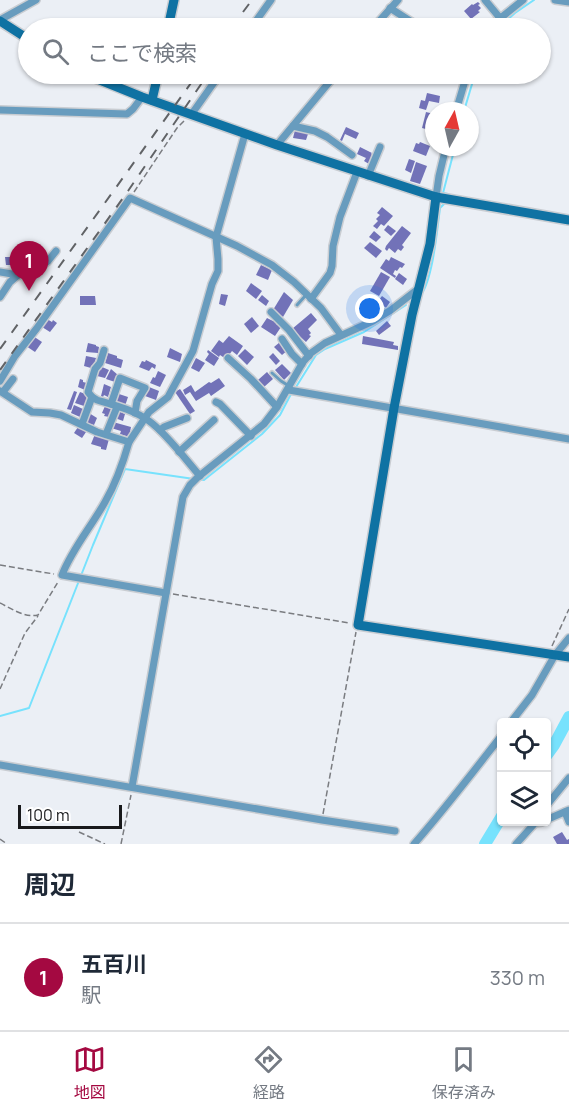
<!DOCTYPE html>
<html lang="ja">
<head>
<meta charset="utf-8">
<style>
	:root { --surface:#fff; --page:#f2f2f3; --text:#1f2937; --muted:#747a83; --line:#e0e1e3; --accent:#a40941 }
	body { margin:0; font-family:Manrope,"Noto Sans JP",sans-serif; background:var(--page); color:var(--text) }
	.controls { position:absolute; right:18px; bottom:18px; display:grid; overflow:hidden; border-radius:6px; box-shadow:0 2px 4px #0004 }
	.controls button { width:54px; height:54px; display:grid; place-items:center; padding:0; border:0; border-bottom:2px solid var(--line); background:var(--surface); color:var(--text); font:30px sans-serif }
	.compass { position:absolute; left:425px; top:102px; width:54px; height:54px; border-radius:50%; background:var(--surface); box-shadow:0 2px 4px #0004; rotate:8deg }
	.scale { position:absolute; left:18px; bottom:15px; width:104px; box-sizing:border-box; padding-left:6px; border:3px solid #18191b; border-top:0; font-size:16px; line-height:21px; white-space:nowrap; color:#18191b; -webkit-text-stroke:4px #fff; paint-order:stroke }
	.you { position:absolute; left:370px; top:309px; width:21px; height:21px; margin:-15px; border:4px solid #fff; border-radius:50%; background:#1a73e8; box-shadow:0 0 0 9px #1a73e833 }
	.badge { display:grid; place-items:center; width:39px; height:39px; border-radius:50%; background:var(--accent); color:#fff; font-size:20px; font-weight:700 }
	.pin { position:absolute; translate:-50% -50px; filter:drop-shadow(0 2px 3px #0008) }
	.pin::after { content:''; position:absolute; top:32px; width:21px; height:18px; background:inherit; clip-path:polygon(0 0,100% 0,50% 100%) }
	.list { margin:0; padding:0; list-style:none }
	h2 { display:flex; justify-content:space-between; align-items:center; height:78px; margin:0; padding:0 24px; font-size:26px }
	h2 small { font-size:20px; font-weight:400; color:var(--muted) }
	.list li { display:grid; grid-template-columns:39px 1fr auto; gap:18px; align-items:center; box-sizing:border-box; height:108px; padding:0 24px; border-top:2px solid var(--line) }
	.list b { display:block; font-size:22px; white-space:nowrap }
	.list p { margin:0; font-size:20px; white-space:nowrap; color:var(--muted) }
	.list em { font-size:20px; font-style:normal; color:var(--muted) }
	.icon { flex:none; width:33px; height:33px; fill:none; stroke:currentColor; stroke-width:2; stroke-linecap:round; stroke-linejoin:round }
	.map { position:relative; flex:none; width:569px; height:844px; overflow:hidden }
	.search { position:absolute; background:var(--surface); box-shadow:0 2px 4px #0004; left:18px; right:18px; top:18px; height:66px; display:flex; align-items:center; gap:15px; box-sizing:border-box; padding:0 21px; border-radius:33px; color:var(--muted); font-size:22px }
	.sheet { height:186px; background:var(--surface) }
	nav { display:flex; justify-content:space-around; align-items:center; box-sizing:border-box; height:84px; border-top:2px solid var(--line); background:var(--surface); font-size:16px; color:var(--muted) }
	nav a { display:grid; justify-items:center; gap:3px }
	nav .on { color:var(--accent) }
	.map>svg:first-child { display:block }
</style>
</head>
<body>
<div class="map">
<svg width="569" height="844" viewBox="0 0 569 844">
	<rect width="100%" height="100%" fill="#ebeff5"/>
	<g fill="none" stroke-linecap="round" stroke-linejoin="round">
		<g stroke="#77e2fd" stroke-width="2">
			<polyline points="498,28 515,13 534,0"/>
			<polyline points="464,111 475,74"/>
			<polyline points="448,194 443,193 455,147"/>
			<path d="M421,295C433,278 437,230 440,208L446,202"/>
			<polyline points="296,387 316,355 325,349 364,332 406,305"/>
			<polyline points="199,479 204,480 262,434 280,415 291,394"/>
			<polyline points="0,716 29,708 93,545 125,469 194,479"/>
		</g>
		<g stroke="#77e2fd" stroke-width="12">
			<polyline points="546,756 554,745 569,717"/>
			<polyline points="485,844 502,816"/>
		</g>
	</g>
	<g fill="#7272b8">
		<polygon points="478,2 480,4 478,5 481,8 478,11 480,12 471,19 464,11 472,4 473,5"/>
		<polygon points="439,22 453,28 436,28"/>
		<polygon points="427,93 440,96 439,103 429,101 426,110 419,108 421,100 425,101"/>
		<polygon points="426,112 434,114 433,131 422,128"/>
		<polygon points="346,127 359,133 356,139 345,134 342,141 340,140"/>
		<polygon points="295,130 308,134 306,140 293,138"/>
		<polygon points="420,142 430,146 426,156 413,151 416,143 419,144"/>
		<polygon points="360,147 372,153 371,154 373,155 369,164 364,161 366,158 357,154"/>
		<polygon points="409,159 415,161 411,173 405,170"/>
		<polygon points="416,162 427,166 420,184 410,181"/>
		<polygon points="382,207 393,216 384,226 381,224 377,229 373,226 378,221 376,219 380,215 377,213"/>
		<polygon points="388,225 396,231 391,236 384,230"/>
		<polygon points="402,226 411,233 402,245 404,247 401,251 398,249 395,253 389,248 387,251 385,249 386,246"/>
		<polygon points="374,231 381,237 376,242 369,237"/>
		<polygon points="370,242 382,251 376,258 364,248"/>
		<polygon points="15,255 24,255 24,262 19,262 19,265 6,265 5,257 15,257"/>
		<polygon points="391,257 405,264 402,268 400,267 397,271 395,270 393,274 396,276 395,278 380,268 386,259 389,261"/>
		<polygon points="261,265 272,270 268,280 256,275"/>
		<polygon points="381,272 390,277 379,296 370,291"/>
		<polygon points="399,273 407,279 403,285 395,279"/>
		<polygon points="251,283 262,291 256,299 246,291"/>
		<polygon points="284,292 293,300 283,317 273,310"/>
		<polygon points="221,294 228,295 225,306 219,304"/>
		<polygon points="262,295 269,301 266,306 258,300"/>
		<polygon points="80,296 95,296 96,305 80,305"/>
		<polygon points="382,296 390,302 386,308 378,301"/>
		<polygon points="311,313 317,320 308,329 311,333 309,335 311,336 306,342 292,329"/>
		<polygon points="252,317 259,326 251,333 244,324"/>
		<polygon points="267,318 273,321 274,319 278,321 276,324 281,327 275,336 261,327"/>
		<polygon points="47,319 52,322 53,320 57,323 50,332 42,327"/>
		<polygon points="387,321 391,326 379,335 376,331"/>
		<polygon points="33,336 42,342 35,352 26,346"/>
		<polygon points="229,336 243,346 237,355 232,351 226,359 220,355 219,357 211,351 219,340 223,343"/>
		<polygon points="363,336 394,342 393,345 398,346 398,350 362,344"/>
		<polygon points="280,342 288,350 282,355 274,347"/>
		<polygon points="88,343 96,345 96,346 99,347 98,353 86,352"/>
		<polygon points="170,348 182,354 180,362 167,357"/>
		<polygon points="245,349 254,357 247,365 238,356"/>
		<polygon points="208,350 219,358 214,366 205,360 209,354 207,352"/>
		<polygon points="108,353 117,356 117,358 123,360 121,368 105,363"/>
		<polygon points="273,353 280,361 276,365 269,357"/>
		<polygon points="86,356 96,358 94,365 92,365 91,368 84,366"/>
		<polygon points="196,358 205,363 199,372 191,368"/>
		<polygon points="146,360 156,365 155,369 152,367 149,371 139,367 142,361 145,362"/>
		<polygon points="282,364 291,373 284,380 275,370"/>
		<polygon points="102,367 109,370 105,378 97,376 99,369 101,370"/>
		<polygon points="111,369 118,375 115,382 106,379"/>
		<polygon points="158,371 166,375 160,387 150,383 153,377 155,378"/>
		<polygon points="267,372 273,379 264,387 258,380"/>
		<polygon points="219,378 225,386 211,396 209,393 196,401 190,392 185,395 183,390 191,385 195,392 209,382 211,383"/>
		<polygon points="80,379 83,380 83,382 87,383 85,390 78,387"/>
		<polygon points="104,384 111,387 108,397 104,395 103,397 101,396"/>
		<polygon points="149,387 159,391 156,400 145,396"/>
		<polygon points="180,389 195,411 190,414 175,392"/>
		<polygon points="74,391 77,392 71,410 67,409"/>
		<polygon points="80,392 88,395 84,406 75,403"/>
		<polygon points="119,394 128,397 125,406 116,402"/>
		<polygon points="74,405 83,409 84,411 80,417 71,413"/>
		<polygon points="105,406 111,409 109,417 104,416 105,414 102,413"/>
		<polygon points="118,411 125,414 123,421 115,418"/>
		<polygon points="89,413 97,418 94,425 86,423"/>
		<polygon points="113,422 131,427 129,437 120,434 121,431 111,428"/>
		<polygon points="78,427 86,432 82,438 74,433"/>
		<polygon points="95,434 109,439 106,450 101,449 101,447 91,444"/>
		<polygon points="562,832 567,840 569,839 569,844 557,844 553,837"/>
	</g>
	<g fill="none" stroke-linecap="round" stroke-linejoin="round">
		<defs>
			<g id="lane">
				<polyline points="297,305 306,295"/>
				<polyline points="272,373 281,381 289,386"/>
			</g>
			<g id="street">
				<polyline points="485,0 500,18"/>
				<polyline points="555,0 569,2"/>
				<polyline points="390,8 421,28"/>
				<polyline points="0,20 36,0"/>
				<polyline points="251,28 271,0"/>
				<polyline points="373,28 398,0"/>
				<polyline points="488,28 523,0"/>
				<polyline points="0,110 127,114 133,109 142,97"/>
				<polyline points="456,111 467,74"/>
				<polyline points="191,115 220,74"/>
				<polyline points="293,126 315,131 327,137 352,155"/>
				<polyline points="277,145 336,74"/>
				<polyline points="368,176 380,147"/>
				<polyline points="436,197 439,176 446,147"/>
				<polyline points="0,272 18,275 42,265 48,261 56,251"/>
				<polyline points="0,297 10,282 18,275"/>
				<polyline points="311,299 330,273 332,266 333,246 340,217 357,172"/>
				<polyline points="271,312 289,330 309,356"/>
				<polyline points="282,339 292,354 302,364"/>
				<path d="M104,350L100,363L95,369L88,392L92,397L97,400C114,405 134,410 149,421C166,433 186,460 200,476"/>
				<polyline points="228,358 251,379 277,407"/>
				<polyline points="0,381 15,356 37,328 130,198 237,246 272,265 294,282 321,308 341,335"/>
				<polyline points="289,390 569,439"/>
				<polyline points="0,391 32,412 50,413 61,415 97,432 129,442 149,412 168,397 193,351 212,284 218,271 218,259 216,237 245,134"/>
				<polyline points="3,392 13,379"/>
				<polyline points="216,402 220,404 251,436"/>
				<polyline points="111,404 120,378 145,388 137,401 135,413"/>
				<polyline points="82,424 92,397"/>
				<polyline points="160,430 164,427 187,418"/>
				<polyline points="106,434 117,407"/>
				<path d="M129,442C123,463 116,483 105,502C91,527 72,549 62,575L166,593"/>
				<polyline points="179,452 214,420"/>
				<polyline points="511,722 532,695 555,655 569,638"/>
				<polyline points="0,765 322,820 395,831"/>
				<polyline points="132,787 183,497 190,485 198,477 264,424 277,407 303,362 311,353 325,343 373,321 391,310 418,289"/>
				<polyline points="546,806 569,778"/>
				<polyline points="565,812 569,822"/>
				<polyline points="546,820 569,810"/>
				<path d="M414,844C445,809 473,772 502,735"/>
				<polyline points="516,844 535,823 542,822"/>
			</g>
			<g id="secondary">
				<polyline points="0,21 28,39"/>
				<polyline points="168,28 174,0"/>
				<polyline points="85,74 142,97 277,145 436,197 569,220"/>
				<polyline points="152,100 158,74"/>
				<polyline points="436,197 430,244 412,315 394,408 358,625 569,657"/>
			</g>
		</defs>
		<use href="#lane" stroke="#c9cdd2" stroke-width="6"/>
		<use href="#street" stroke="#c9cdd2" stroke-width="10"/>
		<use href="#secondary" stroke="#c9cdd2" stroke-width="12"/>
		<g stroke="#7a7c80" stroke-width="1.5" stroke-dasharray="6 3" stroke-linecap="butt">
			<polyline points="134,192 177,128 185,120"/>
			<polyline points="0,565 54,574"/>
			<polyline points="173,594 349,623"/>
			<path d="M0,603C12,609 25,618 38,615L58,582"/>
			<polyline points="552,646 569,609"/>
			<polyline points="0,689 25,633 38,616"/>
			<polyline points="323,814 356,632"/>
			<polyline points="79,832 105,844"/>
			<polyline points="0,839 7,844"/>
			<polyline points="121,844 131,795"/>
		</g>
		<use href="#lane" stroke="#689cbe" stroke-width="3"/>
		<use href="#street" stroke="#689cbe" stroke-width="7"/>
		<use href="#secondary" stroke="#0f72a3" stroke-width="9"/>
		<g stroke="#616366" stroke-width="2" stroke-dasharray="10 10" stroke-linecap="butt">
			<polyline points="231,28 252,0"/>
			<polyline points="0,349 191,83"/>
			<polyline points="0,370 128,191 208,74"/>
		</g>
	</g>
</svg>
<div class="controls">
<button><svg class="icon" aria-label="locate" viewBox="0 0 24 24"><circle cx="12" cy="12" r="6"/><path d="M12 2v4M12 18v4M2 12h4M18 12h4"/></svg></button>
<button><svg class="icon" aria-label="layers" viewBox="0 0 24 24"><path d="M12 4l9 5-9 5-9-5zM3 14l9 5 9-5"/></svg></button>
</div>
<svg class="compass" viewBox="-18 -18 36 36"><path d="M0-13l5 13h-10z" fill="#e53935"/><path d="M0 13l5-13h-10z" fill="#747a83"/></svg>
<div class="scale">100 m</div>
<div class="you"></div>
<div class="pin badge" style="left:29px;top:291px">1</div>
<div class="search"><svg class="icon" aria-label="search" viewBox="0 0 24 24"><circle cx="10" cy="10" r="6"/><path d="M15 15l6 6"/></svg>ここで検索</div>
</div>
<section class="sheet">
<h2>周辺<small></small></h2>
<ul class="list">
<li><span class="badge">1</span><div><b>五百川</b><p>駅</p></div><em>330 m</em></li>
</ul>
</section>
<nav>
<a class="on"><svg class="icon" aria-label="map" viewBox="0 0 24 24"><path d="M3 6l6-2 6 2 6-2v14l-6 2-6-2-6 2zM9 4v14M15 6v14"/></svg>地図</a>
<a><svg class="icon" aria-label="directions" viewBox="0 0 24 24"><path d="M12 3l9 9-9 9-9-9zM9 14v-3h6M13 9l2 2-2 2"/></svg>経路</a>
<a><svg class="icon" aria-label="saved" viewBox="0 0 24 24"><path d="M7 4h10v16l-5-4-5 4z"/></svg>保存済み</a>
</nav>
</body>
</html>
